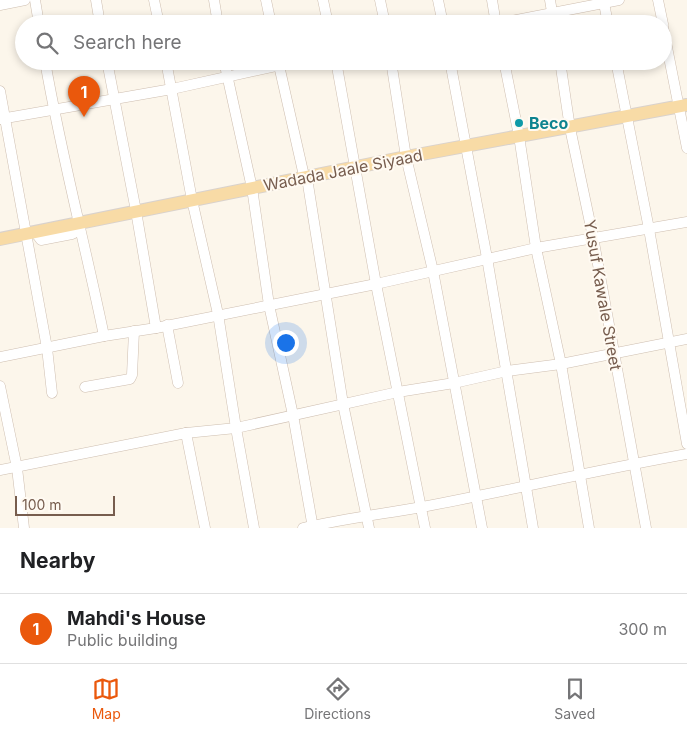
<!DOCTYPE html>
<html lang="en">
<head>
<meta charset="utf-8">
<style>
	:root { --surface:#fff; --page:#f6f6f6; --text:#202124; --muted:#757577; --line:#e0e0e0; --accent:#ea580c }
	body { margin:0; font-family:Inter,sans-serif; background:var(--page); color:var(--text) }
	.scale { position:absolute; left:15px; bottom:12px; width:100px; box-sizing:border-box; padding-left:5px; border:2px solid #775d4e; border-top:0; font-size:14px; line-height:18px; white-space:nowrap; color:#775d4e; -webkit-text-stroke:4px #fffaf2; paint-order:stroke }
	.you { position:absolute; left:285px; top:342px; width:18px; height:18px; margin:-12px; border:4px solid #fff; border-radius:50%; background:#1a73e8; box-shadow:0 0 0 8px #1a73e833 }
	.badge { display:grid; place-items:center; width:32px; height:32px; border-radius:50%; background:var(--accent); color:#fff; font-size:16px; font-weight:700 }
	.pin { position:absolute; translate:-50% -41px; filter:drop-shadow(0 1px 2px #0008) }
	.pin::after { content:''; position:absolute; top:26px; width:18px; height:15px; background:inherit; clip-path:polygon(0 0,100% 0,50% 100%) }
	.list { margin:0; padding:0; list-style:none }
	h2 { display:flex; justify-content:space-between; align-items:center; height:65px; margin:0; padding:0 20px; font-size:21px }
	h2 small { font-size:16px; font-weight:400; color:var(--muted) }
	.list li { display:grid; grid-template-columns:32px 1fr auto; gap:15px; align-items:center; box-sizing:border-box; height:70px; padding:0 20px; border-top:1px solid var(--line) }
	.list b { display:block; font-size:19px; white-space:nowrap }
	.list p { margin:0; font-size:16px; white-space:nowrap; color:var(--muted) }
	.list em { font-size:16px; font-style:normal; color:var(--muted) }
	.icon { flex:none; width:28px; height:28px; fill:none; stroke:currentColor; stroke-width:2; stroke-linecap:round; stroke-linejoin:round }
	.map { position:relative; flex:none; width:687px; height:528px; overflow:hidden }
	.search { position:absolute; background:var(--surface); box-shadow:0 2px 8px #0003; left:15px; right:15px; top:15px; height:55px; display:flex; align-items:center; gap:12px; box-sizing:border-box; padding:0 18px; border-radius:28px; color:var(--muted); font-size:19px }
	.sheet { height:135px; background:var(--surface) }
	nav { display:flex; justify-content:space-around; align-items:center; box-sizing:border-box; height:70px; border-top:1px solid var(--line); background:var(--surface); font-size:14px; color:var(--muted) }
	nav a { display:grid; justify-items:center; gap:2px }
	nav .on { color:var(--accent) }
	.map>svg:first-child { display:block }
</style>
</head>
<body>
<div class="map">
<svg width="687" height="528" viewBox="0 0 687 528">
	<rect width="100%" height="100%" fill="#fcf6eb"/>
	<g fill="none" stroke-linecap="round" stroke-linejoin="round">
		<defs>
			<g id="minor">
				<polyline points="35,0 39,24"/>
				<polyline points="96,0 100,24"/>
				<polyline points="154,0 159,24"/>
				<polyline points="214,0 218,24"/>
				<polyline points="266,0 271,24"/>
				<polyline points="323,0 328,24"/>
				<polyline points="380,0 385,24"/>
				<polyline points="438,0 443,24"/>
				<polyline points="492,0 496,24"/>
				<polyline points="550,0 554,24"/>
				<polyline points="658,0 663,24"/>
				<polyline points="604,3 608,24"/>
				<polyline points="0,5 25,0"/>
				<polyline points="496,24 619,0"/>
				<polyline points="663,27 687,148"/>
				<path d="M45,61C61,154 85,244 104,336"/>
				<polyline points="107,61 136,211 156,328"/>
				<polyline points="166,61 192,200 218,314 236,428 254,528"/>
				<polyline points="224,61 252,188 269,305 293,415 313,528"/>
				<polyline points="278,61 304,176 307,178 343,404 369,528"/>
				<polyline points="336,61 376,284 425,528"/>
				<polyline points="391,61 406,157 433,271 482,528"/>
				<polyline points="450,61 487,258 533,528"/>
				<polyline points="504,61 519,136 536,248 561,364 589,528"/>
				<polyline points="560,61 570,128 593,237 646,528"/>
				<polyline points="616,61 649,229 687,444"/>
				<polyline points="0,91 47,348 52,393"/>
				<polyline points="0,119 172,89 299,61"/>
				<polyline points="35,232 41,240 72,234 74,233 74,224"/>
				<polyline points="167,325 178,383"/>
				<polyline points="0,357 104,336 156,328 376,284 536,248 687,222"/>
				<polyline points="0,386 17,468 24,528"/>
				<polyline points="85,387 130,379 132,375 134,331"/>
				<polyline points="186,433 205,528"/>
				<polyline points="0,470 186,433 236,428 398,392 454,383 507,371 561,364 687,339"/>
				<path d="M303,528C342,519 382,514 422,507C511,490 598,470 687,454"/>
			</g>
			<polyline id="major" points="0,239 406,157 687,105"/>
		</defs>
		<use href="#minor" stroke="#cebeb0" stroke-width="11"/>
		<use href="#major" stroke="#d9d2cd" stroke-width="14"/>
		<use href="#minor" stroke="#fff" stroke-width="10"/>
		<use href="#major" stroke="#f8dba6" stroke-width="12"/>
	</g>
	<circle fill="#0f9aa8" stroke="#fffaf2" stroke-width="2" cx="519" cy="123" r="5"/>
	<g text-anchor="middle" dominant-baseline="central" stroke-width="4" stroke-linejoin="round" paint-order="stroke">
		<g font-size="16" font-weight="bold" fill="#0d838f" stroke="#fffaf2" text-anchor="start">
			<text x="529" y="123">Beco</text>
		</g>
		<g font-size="16" fill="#775d4e" stroke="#fffaf2">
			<text transform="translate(343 170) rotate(-11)">Wadada Jaale Siyaad</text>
			<text transform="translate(603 295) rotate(80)">Yusuf Kawale Street</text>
		</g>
	</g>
</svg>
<div class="scale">100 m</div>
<div class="you"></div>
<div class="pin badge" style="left:84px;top:117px">1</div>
<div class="search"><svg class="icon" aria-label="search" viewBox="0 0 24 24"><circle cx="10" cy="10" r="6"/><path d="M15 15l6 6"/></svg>Search here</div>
</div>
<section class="sheet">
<h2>Nearby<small></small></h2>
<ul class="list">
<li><span class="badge">1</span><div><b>Mahdi's House</b><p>Public building</p></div><em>300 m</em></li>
</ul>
</section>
<nav>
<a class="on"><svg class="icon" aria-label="map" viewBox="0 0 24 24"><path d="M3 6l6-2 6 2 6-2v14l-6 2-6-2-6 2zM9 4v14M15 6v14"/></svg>Map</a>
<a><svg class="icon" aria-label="directions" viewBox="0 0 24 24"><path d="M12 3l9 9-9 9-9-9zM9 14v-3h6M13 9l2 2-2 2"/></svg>Directions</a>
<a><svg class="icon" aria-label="saved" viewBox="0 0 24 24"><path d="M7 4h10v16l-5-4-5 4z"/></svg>Saved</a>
</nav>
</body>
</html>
